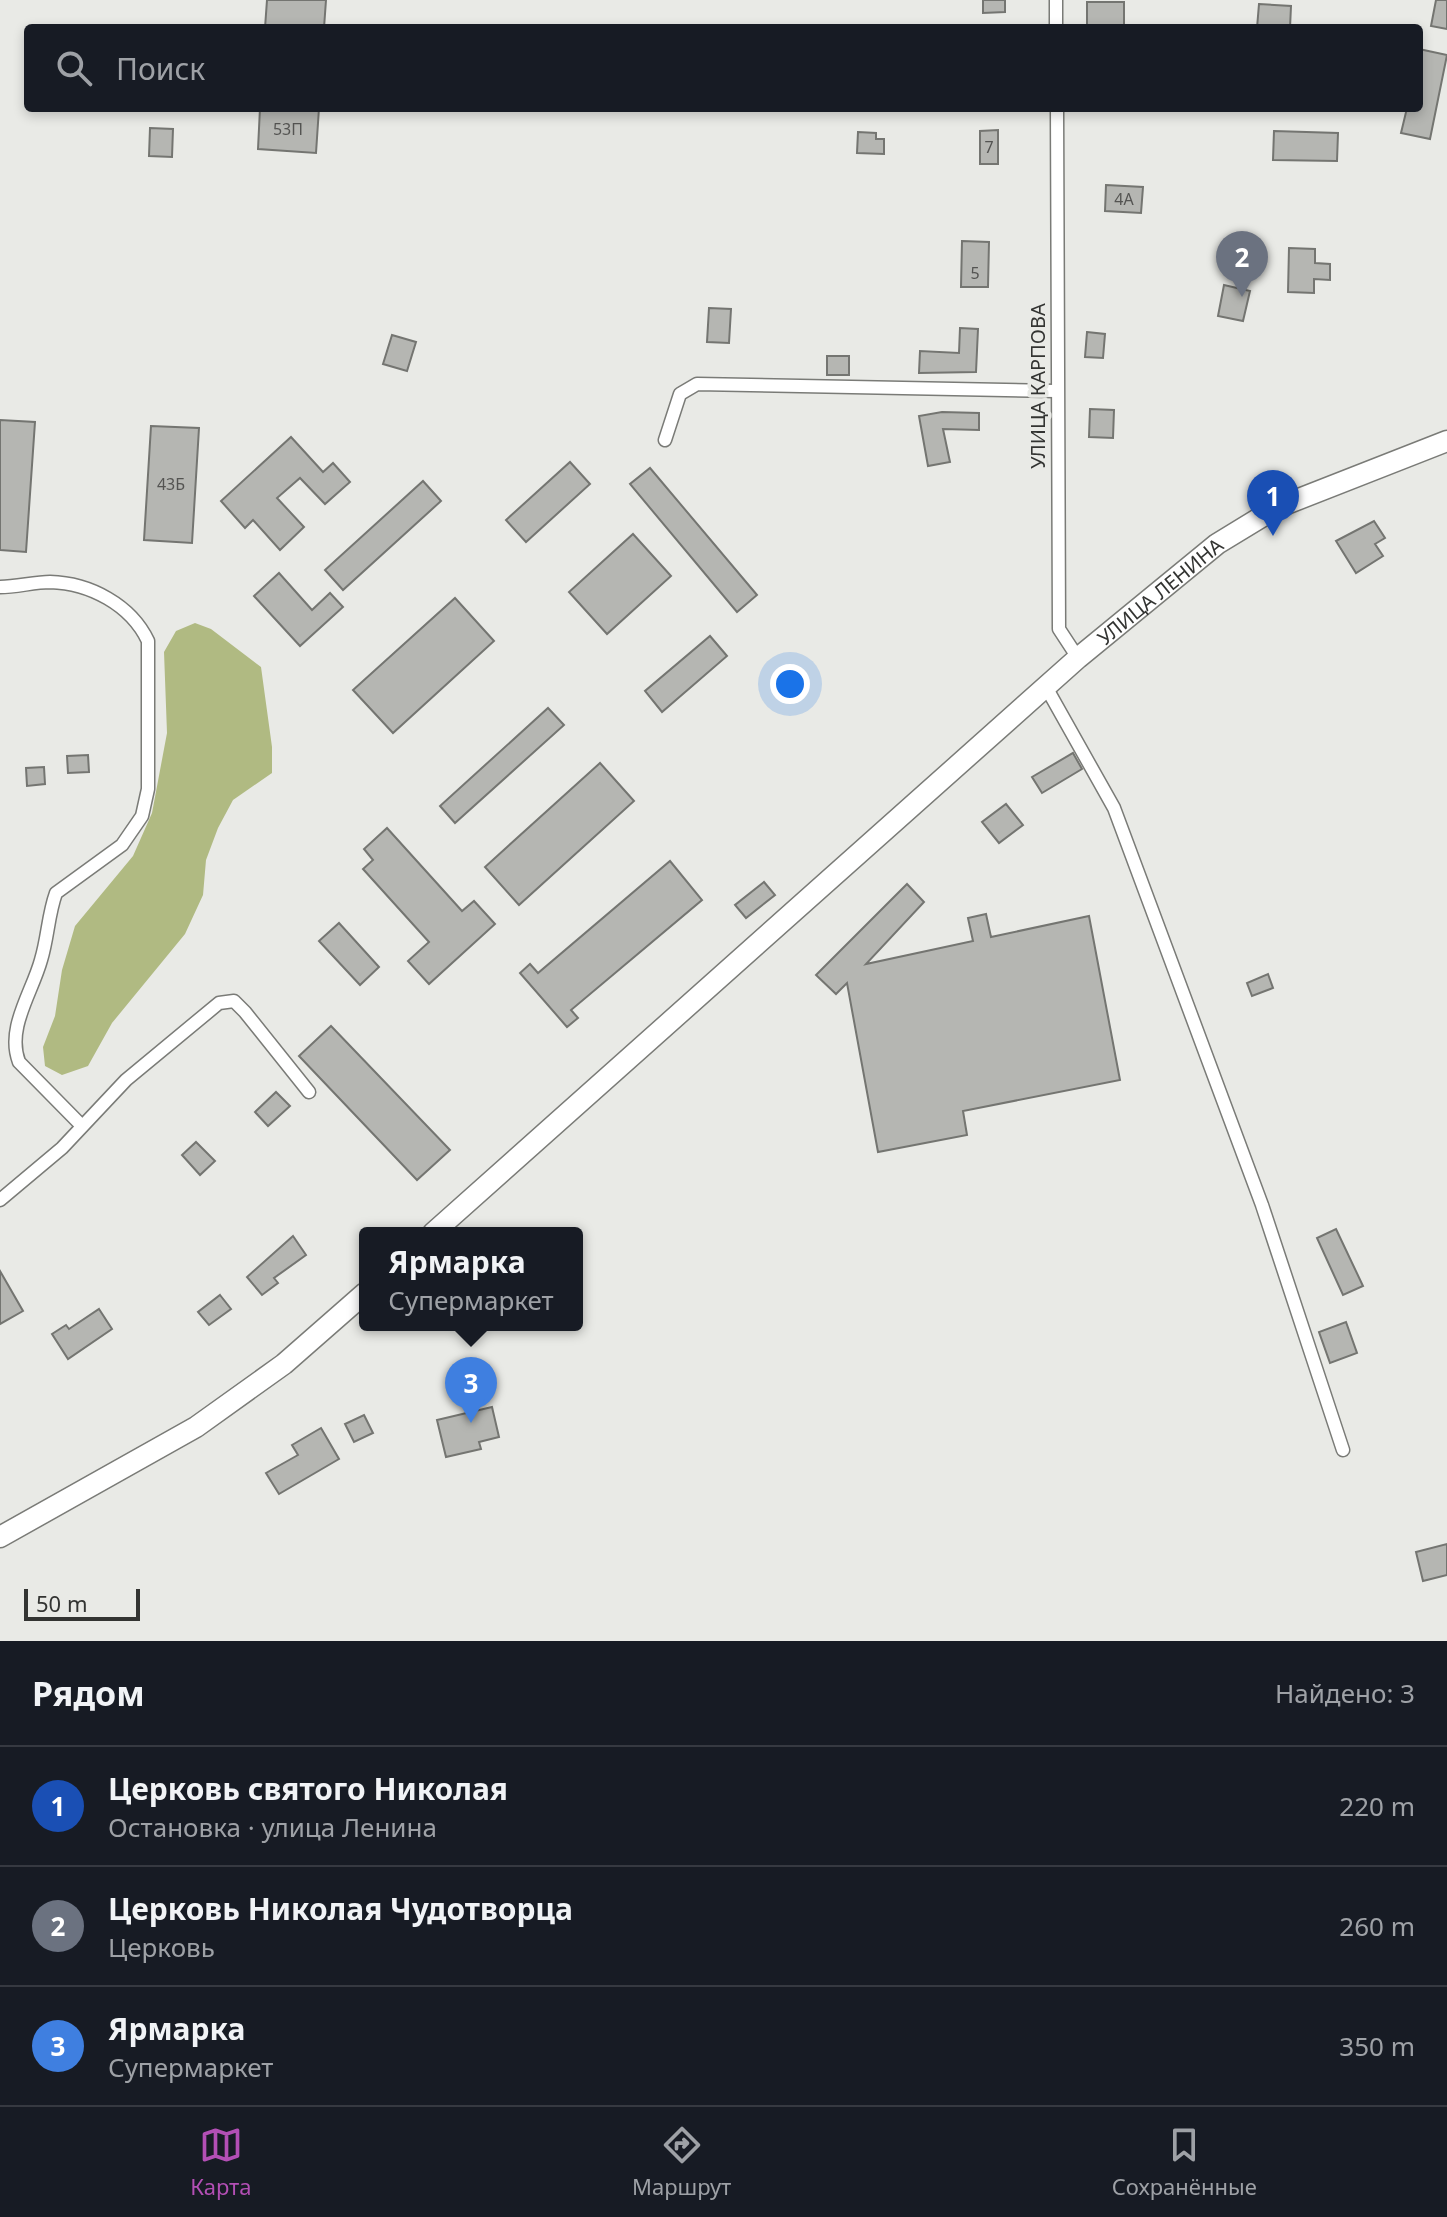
<!DOCTYPE html>
<html lang="ru">
<head>
<meta charset="utf-8">
<style>
	:root { --surface:#171b24; --page:#242831; --text:#f1f3f6; --muted:#9ea1a6; --line:#363941; --accent:#b34fb5 }
	body { margin:0; font-family:"Noto Sans",sans-serif; background:var(--page); color:var(--text) }
	.scale { position:absolute; left:24px; bottom:20px; width:116px; box-sizing:border-box; padding-left:8px; border:4px solid #333432; border-top:0; font-size:22px; line-height:28px; white-space:nowrap; color:#333432; -webkit-text-stroke:6px #e9eae6; paint-order:stroke }
	.you { position:absolute; left:790px; top:684px; width:28px; height:28px; margin:-20px; border:6px solid #fff; border-radius:50%; background:#1a73e8; box-shadow:0 0 0 12px #1a73e833 }
	.badge { display:grid; place-items:center; width:52px; height:52px; border-radius:50%; background:var(--accent); color:#fff; font-size:26px; font-weight:700 }
	.pin { position:absolute; translate:-50% -66px; filter:drop-shadow(0 2px 4px #0008) }
	.pin::after { content:''; position:absolute; top:42px; width:28px; height:24px; background:inherit; clip-path:polygon(0 0,100% 0,50% 100%) }
	.popup { position:absolute; left:359px; top:1227px; width:224px; height:104px; box-sizing:border-box; display:grid; place-content:center; border-radius:8px; background:var(--surface); filter:drop-shadow(0 2px 6px #0005); font-size:26px; white-space:nowrap; color:var(--muted) }
	.popup b { font-size:30px; color:var(--text) }
	.popup::after { content:''; position:absolute; left:50%; top:100%; margin-left:-16px; border:16px solid transparent; border-top-color:var(--surface) }
	.list { margin:0; padding:0; list-style:none }
	h2 { display:flex; justify-content:space-between; align-items:center; height:104px; margin:0; padding:0 32px; font-size:34px }
	h2 small { font-size:26px; font-weight:400; color:var(--muted) }
	.list li { display:grid; grid-template-columns:52px 1fr auto; gap:24px; align-items:center; box-sizing:border-box; height:120px; padding:0 32px; border-top:2px solid var(--line) }
	.list b { display:block; font-size:30px; white-space:nowrap }
	.list p { margin:0; font-size:26px; white-space:nowrap; color:var(--muted) }
	.list em { font-size:26px; font-style:normal; color:var(--muted) }
	.icon { flex:none; width:44px; height:44px; fill:none; stroke:currentColor; stroke-width:2; stroke-linecap:round; stroke-linejoin:round }
	.map { position:relative; flex:none; width:1447px; height:1641px; overflow:hidden }
	.search { position:absolute; background:var(--surface); box-shadow:0 4px 12px #0003; left:24px; right:24px; top:24px; height:88px; display:flex; align-items:center; gap:20px; box-sizing:border-box; padding:0 28px; border-radius:8px; color:var(--muted); font-size:30px }
	.sheet { height:464px; background:var(--surface) }
	nav { display:flex; justify-content:space-around; align-items:center; box-sizing:border-box; height:112px; border-top:2px solid var(--line); background:var(--surface); font-size:22px; color:var(--muted) }
	nav a { display:grid; justify-items:center; gap:4px }
	nav .on { color:var(--accent) }
	.map>svg:first-child { display:block }
</style>
</head>
<body>
<div class="map">
<svg width="1447" height="1641" viewBox="0 0 1447 1641">
	<rect width="100%" height="100%" fill="#e9eae6"/>
	<polygon fill="#b0ba82" points="195,623 211,629 261,667 272,747 272,773 233,800 218,828 206,860 203,895 185,934 112,1023 88,1066 62,1075 45,1066 43,1047 55,1016 62,970 75,926 133,856 152,813 167,733 164,652 176,631"/>
	<g fill="#b5b6b2" stroke="#747571" stroke-width="2">
		<polygon points="267,0 326,0 324,28 265,28"/>
		<polygon points="983,0 1005,0 1005,12 983,13"/>
		<polygon points="1436,0 1447,0 1447,29 1431,26"/>
		<rect x="1087" y="2" width="37" height="25"/>
		<polygon points="1259,4 1291,6 1290,28 1257,28"/>
		<polygon points="1419,49 1447,55 1430,139 1401,133 1407,108 1419,108"/>
		<polygon points="260,108 319,108 316,153 258,149"/>
		<polygon points="150,128 173,129 172,157 149,156"/>
		<polygon points="998,130 998,164 980,164 980,131"/>
		<polygon points="1274,131 1338,133 1337,161 1273,160"/>
		<polygon points="858,132 876,133 876,139 884,139 884,154 857,153"/>
		<polygon points="1106,185 1143,187 1141,213 1105,211"/>
		<polygon points="962,241 989,242 988,287 961,287"/>
		<polygon points="1289,248 1315,249 1315,263 1330,264 1330,280 1314,279 1314,293 1288,292"/>
		<polygon points="1224,285 1250,291 1243,321 1218,316"/>
		<polygon points="709,308 731,309 729,343 707,342"/>
		<polygon points="960,328 978,329 976,372 919,373 920,351 959,353"/>
		<polygon points="1087,332 1105,334 1103,358 1085,357"/>
		<polygon points="392,335 416,342 407,371 383,364"/>
		<rect x="827" y="356" width="22" height="19"/>
		<polygon points="1090,409 1114,410 1113,438 1089,437"/>
		<polygon points="942,412 979,413 979,430 943,429 950,462 928,466 919,416"/>
		<polygon points="0,420 35,422 26,552 0,550"/>
		<polygon points="151,426 199,428 192,543 144,540"/>
		<polygon points="291,437 323,472 333,463 350,482 325,504 300,478 277,498 304,527 280,550 253,520 245,528 221,501"/>
		<polygon points="570,462 590,484 526,542 506,520"/>
		<polygon points="650,468 757,595 737,612 630,484"/>
		<polygon points="423,481 441,501 343,590 325,570"/>
		<polygon points="1374,521 1385,538 1375,544 1383,556 1356,573 1336,541"/>
		<polygon points="633,534 671,576 607,634 569,592"/>
		<polygon points="279,573 312,610 330,593 343,607 300,646 254,596"/>
		<polygon points="455,598 494,641 393,733 353,690"/>
		<polygon points="710,636 727,656 662,712 645,691"/>
		<polygon points="548,708 564,725 455,823 440,806"/>
		<polygon points="1073,753 1082,769 1042,793 1032,777"/>
		<polygon points="88,755 89,772 68,773 67,756"/>
		<polygon points="600,763 634,801 519,905 485,867"/>
		<polygon points="44,767 45,784 27,786 26,768"/>
		<polygon points="1006,804 1023,825 999,843 982,822"/>
		<polygon points="387,828 462,911 474,901 495,924 429,984 408,961 429,942 363,869 373,860 364,849"/>
		<polygon points="670,861 702,900 571,1010 578,1018 567,1027 520,973 530,964 538,973"/>
		<polygon points="764,882 775,895 746,918 735,905"/>
		<polygon points="907,884 924,902 866,964 973,941 968,918 986,914 991,937 1089,916 1120,1080 963,1111 967,1135 878,1152 847,983 836,994 816,975"/>
		<polygon points="339,923 379,967 360,985 319,941"/>
		<polygon points="1268,974 1273,988 1252,996 1247,983"/>
		<polygon points="331,1026 450,1150 417,1180 299,1056"/>
		<polygon points="276,1092 290,1106 268,1126 255,1112"/>
		<polygon points="196,1142 215,1161 200,1175 182,1155"/>
		<polygon points="1336,1229 1363,1286 1343,1295 1317,1238"/>
		<polygon points="293,1236 306,1255 274,1278 278,1283 262,1295 247,1277"/>
		<polygon points="0,1271 23,1311 0,1324"/>
		<polygon points="220,1295 231,1309 209,1325 198,1312"/>
		<polygon points="99,1309 112,1329 68,1359 52,1334 66,1325 69,1329"/>
		<polygon points="1346,1322 1357,1353 1330,1363 1319,1332"/>
		<polygon points="492,1407 499,1437 479,1442 481,1449 446,1457 437,1420"/>
		<polygon points="364,1415 373,1433 354,1442 345,1424"/>
		<polygon points="321,1428 339,1459 279,1494 266,1473 298,1455 292,1445"/>
		<polygon points="1447,1544 1447,1575 1423,1581 1416,1552"/>
	</g>
	<g fill="none" stroke-linecap="round" stroke-linejoin="round">
		<defs>
			<g id="minor">
				<polyline points="1056,0 1056,28"/>
				<polyline points="1057,108 1059,629 1078,658"/>
				<polyline points="665,440 680,394 697,384 1055,391"/>
				<path d="M0,587C17,587 34,582 50,582C90,583 131,605 148,641V789L142,816L122,845L56,893C48,915 48,937 41,960C32,993 6,1028 19,1062L82,1126"/>
				<polyline points="1046,687 1114,808 1262,1205 1343,1450"/>
				<polyline points="0,1200 62,1148 126,1080 219,1003 234,1001 245,1012 309,1092"/>
			</g>
			<g id="primary">
				<path id="s1" d="M433,1233L1078,658L1217,544L1276,508L1447,441"/>
				<polyline points="0,1537 196,1427 284,1364 365,1293"/>
			</g>
		</defs>
		<use href="#minor" stroke="#7a7b77" stroke-width="15"/>
		<use href="#primary" stroke="#7a7b77" stroke-width="23"/>
		<use href="#minor" stroke="#fff" stroke-width="12"/>
		<use href="#primary" stroke="#fff" stroke-width="20"/>
	</g>
	<g text-anchor="middle" dominant-baseline="central" stroke-width="7" stroke-linejoin="round" paint-order="stroke">
		<g font-size="16" fill="#545452">
			<text x="288" y="129">53П</text>
			<text x="989" y="147">7</text>
			<text x="1124" y="199">4А</text>
			<text x="975" y="273">5</text>
			<text x="171" y="484">43Б</text>
		</g>
		<g font-size="20" fill="#333432" stroke="#e9eae6">
			<text transform="translate(1037 386) rotate(-90)">УЛИЦА КАРПОВА</text>
			<text stroke="none"><textPath href="#s1" startOffset="970">УЛИЦА ЛЕНИНА</textPath></text>
		</g>
	</g>
</svg>
<div class="scale">50 m</div>
<div class="you"></div>
<div class="pin badge" style="left:1273px;top:536px;background:#1a4fb4">1</div>
<div class="pin badge" style="left:1242px;top:297px;background:#6b7280">2</div>
<div class="pin badge" style="left:471px;top:1423px;background:#3f7fe0">3</div>
<div class="popup"><b>Ярмарка</b>Супермаркет</div>
<div class="search"><svg class="icon" aria-label="search" viewBox="0 0 24 24"><circle cx="10" cy="10" r="6"/><path d="M15 15l6 6"/></svg>Поиск</div>
</div>
<section class="sheet">
<h2>Рядом<small>Найдено: 3</small></h2>
<ul class="list">
<li><span class="badge" style="background:#1a4fb4">1</span><div><b>Церковь святого Николая</b><p>Остановка · улица Ленина</p></div><em>220 m</em></li>
<li><span class="badge" style="background:#6b7280">2</span><div><b>Церковь Николая Чудотворца</b><p>Церковь</p></div><em>260 m</em></li>
<li><span class="badge" style="background:#3f7fe0">3</span><div><b>Ярмарка</b><p>Супермаркет</p></div><em>350 m</em></li>
</ul>
</section>
<nav>
<a class="on"><svg class="icon" aria-label="map" viewBox="0 0 24 24"><path d="M3 6l6-2 6 2 6-2v14l-6 2-6-2-6 2zM9 4v14M15 6v14"/></svg>Карта</a>
<a><svg class="icon" aria-label="directions" viewBox="0 0 24 24"><path d="M12 3l9 9-9 9-9-9zM9 14v-3h6M13 9l2 2-2 2"/></svg>Маршрут</a>
<a><svg class="icon" aria-label="saved" viewBox="0 0 24 24"><path d="M7 4h10v16l-5-4-5 4z"/></svg>Сохранённые</a>
</nav>
</body>
</html>
